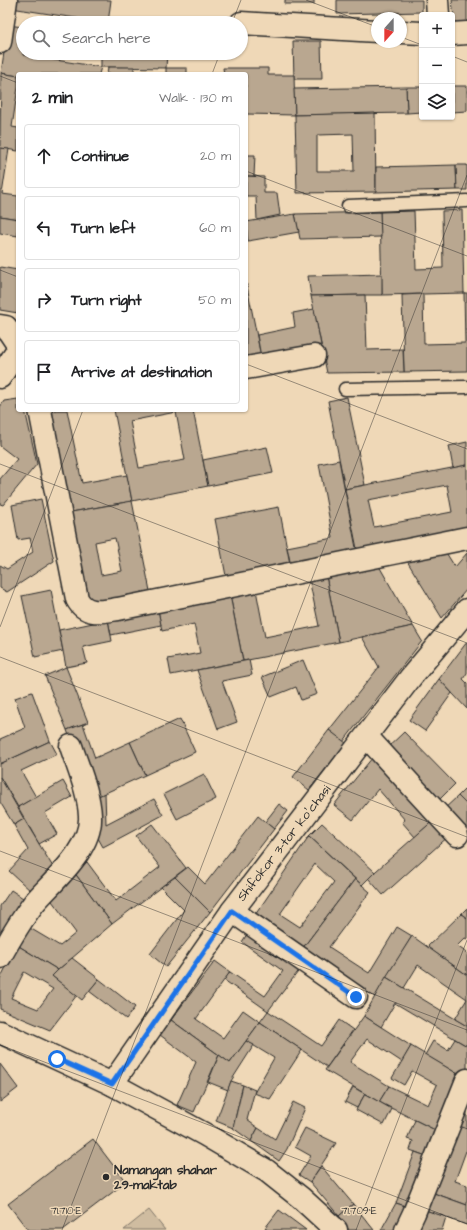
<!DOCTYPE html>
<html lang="en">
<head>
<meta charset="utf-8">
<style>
	:root { --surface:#fff; --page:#f6f6f6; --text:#202124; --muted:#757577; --line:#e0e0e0 }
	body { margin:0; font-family:"Architects Daughter",sans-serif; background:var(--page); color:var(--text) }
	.controls { position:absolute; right:12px; top:12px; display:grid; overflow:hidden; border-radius:4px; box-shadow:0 1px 3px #0004 }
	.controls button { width:36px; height:36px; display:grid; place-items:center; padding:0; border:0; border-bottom:1px solid var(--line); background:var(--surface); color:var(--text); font:20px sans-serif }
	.compass { position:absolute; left:371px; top:12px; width:36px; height:36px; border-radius:50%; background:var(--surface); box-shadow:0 1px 3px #0004; rotate:201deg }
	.stop { position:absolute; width:12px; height:12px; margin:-9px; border:3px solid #1a73e8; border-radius:50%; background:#fff }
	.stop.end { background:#1a73e8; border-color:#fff; box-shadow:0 1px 4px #0008 }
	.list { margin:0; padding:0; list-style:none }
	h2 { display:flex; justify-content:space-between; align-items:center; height:52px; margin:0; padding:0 16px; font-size:17px }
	h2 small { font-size:13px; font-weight:400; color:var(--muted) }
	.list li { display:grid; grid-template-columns:26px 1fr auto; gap:12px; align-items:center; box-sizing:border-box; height:64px; margin:0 8px 8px; padding:0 8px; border:1px solid var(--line); border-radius:4px }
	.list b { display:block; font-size:15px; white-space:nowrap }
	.list em { font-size:13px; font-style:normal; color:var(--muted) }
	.icon { flex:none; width:22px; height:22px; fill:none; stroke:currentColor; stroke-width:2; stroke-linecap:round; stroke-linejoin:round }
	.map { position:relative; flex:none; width:467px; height:1230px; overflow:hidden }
	.search { position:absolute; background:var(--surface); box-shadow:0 1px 3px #0004; left:16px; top:16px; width:232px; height:44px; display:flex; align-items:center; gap:10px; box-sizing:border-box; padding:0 14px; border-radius:22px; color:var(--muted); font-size:15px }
	.panel { position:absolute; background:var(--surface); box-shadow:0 1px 3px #0004; left:16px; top:72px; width:232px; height:340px; border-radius:4px }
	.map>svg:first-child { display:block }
</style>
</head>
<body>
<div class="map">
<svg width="467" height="1230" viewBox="0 0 467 1230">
	<rect width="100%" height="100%" fill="#efd8b7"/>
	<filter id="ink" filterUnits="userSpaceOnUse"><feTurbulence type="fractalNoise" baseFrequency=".025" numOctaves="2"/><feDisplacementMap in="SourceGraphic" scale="8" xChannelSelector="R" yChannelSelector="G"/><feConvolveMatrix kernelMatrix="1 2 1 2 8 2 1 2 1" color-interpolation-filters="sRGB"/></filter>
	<g filter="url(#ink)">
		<polygon fill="#cfbca0" stroke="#7d7466" points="149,1210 165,1230 124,1230"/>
		<g fill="#b9a790" stroke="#2b2b2b" fill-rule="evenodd">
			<polygon points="13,0 111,0 108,23 11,8"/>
			<rect x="285" y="0" width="29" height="4"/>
			<polygon points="337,0 422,0 422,12 337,14"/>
			<polygon points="452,0 467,0 467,25 455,27"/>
			<polygon points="8,25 23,27 23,55 101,67 99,74 18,74 18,76 1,73"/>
			<polygon points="293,41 321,41 322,79 294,79"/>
			<polygon points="101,53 167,53 166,68 101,67"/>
			<polygon points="108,67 134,67 134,74 107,74"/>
			<rect x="166" y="68" width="21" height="6"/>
			<polygon points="223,68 268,68 268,75 294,75 295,115 246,114 246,74 224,74"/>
			<polygon points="1,73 18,76 18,87 12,127 18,128 18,151 0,148"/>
			<polygon points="452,86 467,86 467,111 452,112"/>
			<polygon points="406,87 422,87 422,112 407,113"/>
			<polygon points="406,87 407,113 295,115 294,89"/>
			<path d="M375,113L376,192L297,193L295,115ZM353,134L354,171H317V135Z"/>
			<polygon points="0,148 9,149 2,194 18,196 18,219 0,216"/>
			<polygon points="246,155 255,155 254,176 246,176"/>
			<polygon points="456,165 457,190 376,192 376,167"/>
			<polygon points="456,165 467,165 467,190 457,190"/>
			<polygon points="246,176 264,177 264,193 277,193 280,215 257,220 256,196 246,196"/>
			<polygon points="462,210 464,293 382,295 380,212 414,211 416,269 443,268 442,211"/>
			<polygon points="380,212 381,237 300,239 295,214"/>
			<polygon points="295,214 299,232 248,241 246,222"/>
			<polygon points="0,216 18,219 18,236 0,233"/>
			<polygon points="0,267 18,270 18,313 0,310"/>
			<polygon points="382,274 382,295 365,295 311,296 308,276"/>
			<polygon points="246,281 261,357 246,360"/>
			<polygon points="464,293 467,293 467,371 404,372 402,295 423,294 424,344 465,343"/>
			<polygon points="365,295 367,350 403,349 404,372 327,373 311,296"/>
			<polygon points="314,309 321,345 261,357 257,335 295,327 293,313"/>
			<polygon points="347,397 365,485 345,489 328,401"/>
			<polygon points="18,399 18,410 25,410 37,464 3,505 0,504 0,479 17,459 0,446 0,407 4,401"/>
			<polygon points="58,410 67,410 82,483 127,475 132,501 66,513 46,412"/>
			<path d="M114,410H193L208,486L132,501ZM176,412L185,460L139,468L130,421Z"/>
			<polygon points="467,442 467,465 453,468 449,446"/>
			<polygon points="267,447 273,473 208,486 203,460"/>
			<polygon points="339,460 358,558 292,571 287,547 333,538 319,464"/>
			<path d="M467,465V533L358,554L345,489ZM447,485L452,512L374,527L368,500Z"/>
			<polygon points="41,499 54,561 7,592 0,588 0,565 7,569 33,552 30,538 18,540 12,505"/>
			<path d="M132,501L150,591L84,604L66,513ZM115,538L122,571L101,575L95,542Z"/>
			<polygon points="279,507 290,564 226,576 215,519"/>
			<polygon points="445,551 455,567 467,553 467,589 442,618 407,561"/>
			<polygon points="379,566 413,626 339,642 326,576"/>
			<polygon points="326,576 339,642 243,661 230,595 256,590 265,637 319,626 309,579"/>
			<polygon points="51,590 63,651 35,657 22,596"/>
			<polygon points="230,595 243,661 171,675 168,659 200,653 194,624 162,631 158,610"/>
			<polygon points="158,610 161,625 111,635 108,620"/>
			<polygon points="108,620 112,641 83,647 87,663 66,667 59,630"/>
			<polygon points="413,626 422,641 343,742 329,730 379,667 362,637"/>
			<polygon points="467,642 467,673 463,679 467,683 467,709 439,679"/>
			<polygon points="249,660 252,675 222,681 237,722 218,729 197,670"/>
			<polygon points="303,660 317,694 301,700 296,687 271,697 262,677"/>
			<polygon points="66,667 88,722 67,730 45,676"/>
			<polygon points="439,679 452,693 425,731 409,720"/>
			<polygon points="32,692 50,741 0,764 0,739 25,728 15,698"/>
			<polygon points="180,719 195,752 145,775 130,742"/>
			<polygon points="83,724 95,758 130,742 145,775 92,799 67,730"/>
			<polygon points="329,730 346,743 309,790 293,777"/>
			<polygon points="404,732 455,784 435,804 383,752"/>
			<polygon points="50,741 57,754 21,771 36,797 18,807 0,777 0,764"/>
			<polygon points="377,752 436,818 415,837 402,822 405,820 378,789 353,820 334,805"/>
			<polygon points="204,774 216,799 177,819 164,794"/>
			<polygon points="0,777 24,819 14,825 0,802"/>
			<polygon points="63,781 72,797 45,813 57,834 39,844 18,807"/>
			<polygon points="467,787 467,805 458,796"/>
			<polygon points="105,793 106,824 154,799 163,815 103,847 94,831 92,799"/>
			<polygon points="458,796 467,805 467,835 443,810"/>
			<polygon points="279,804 288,811 274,829 265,822"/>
			<polygon points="258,816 274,829 210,912 175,877 188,867 205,884"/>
			<polygon points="436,818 450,835 383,895 368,878"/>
			<polygon points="24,819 53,867 31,891 9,871 28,850 14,825"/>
			<polygon points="322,823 375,872 362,885 309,836"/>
			<polygon points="152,824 186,868 112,924 74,872 87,862 116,901 160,867 136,836"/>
			<path d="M309,836L355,879L302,949L253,918ZM315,864L334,882L300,927L280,914Z"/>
			<polygon points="74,872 112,924 58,970 17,945 23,924 60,946 76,933 46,893"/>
			<polygon points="175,877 210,912 166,967 150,954 184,910 161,887"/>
			<polygon points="355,879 370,892 329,947 369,973 397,927 412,936 375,997 302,949"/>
			<polygon points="11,890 26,900 0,938 0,906"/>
			<polygon points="467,908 467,918 461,914"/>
			<polygon points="461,914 467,918 467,939 465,938 457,946 467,953 467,975 427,947"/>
			<polygon points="249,931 301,968 268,1011 224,980 230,972 265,996 283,971 242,942"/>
			<polygon points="412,936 467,975 467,999 418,965 404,988 386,977"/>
			<path d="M17,945L58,970L52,976L77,995L50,1030L0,1009V979ZM24,972L53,989L38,1009L11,998Z"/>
			<polygon points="72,958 99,979 82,1000 52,976 58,970"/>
			<polygon points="215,961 230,972 196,1019 223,1038 243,1010 260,1022 230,1063 171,1020"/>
			<polygon points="386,977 467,1026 467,1046 395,1003 381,1027 364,1016"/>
			<polygon points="99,979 135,1007 126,1019 89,991"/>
			<polygon points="467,999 467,1026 455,1019"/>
			<polygon points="268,1011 321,1046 339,1020 353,1030 327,1067 260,1022"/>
			<polygon points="364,1016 411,1046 402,1062 367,1039 350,1062 389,1086 379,1102 325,1070"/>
			<polygon points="171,1020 219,1055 194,1112 177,1105 196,1062 160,1035"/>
			<polygon points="260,1022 302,1050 270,1099 254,1093 274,1058 246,1041"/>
			<polygon points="455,1039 467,1046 467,1070 463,1077 425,1055 433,1041 448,1050"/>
			<polygon points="246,1041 254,1045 231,1081 228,1090 208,1082 219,1055 230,1063"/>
			<polygon points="411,1046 463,1077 439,1132 379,1102 389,1086 428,1105 437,1085 412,1071 404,1085 392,1078"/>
			<polygon points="0,1064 18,1088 0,1102"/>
			<polygon points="231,1081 243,1085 233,1128 216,1121"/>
			<polygon points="243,1085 255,1090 247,1120 258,1128 251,1141 233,1128"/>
			<polygon points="353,1087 365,1094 357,1108 345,1102"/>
			<polygon points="365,1094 392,1109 384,1125 356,1110"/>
			<polygon points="467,1096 467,1129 454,1124"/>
			<polygon points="293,1102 305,1108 287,1149 279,1161 251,1141 258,1128 275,1139"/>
			<polygon points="415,1120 439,1132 429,1157 410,1150 413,1141 407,1139"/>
			<polygon points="454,1124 467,1129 467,1151 466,1151 455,1181 467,1185 467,1205 428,1191"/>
			<polygon points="305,1128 336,1143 310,1182 299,1175 311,1156 295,1147"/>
			<polygon points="93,1139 126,1182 63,1230 28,1230 8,1204"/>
			<polygon points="415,1152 429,1157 414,1209 396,1203"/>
			<polygon points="321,1166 353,1204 339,1216 310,1182"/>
			<polygon points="428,1191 467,1205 467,1225 422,1209"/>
			<polygon points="396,1203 414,1209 403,1230 381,1230"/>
			<polygon points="353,1204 374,1230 349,1230 339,1216"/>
			<polygon points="422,1209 446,1217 442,1230 416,1230"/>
			<polygon points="279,1210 306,1230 268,1230 265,1228"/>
		</g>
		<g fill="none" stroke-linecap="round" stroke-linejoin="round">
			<defs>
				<g id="lane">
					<polyline points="348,206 467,201"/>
					<polyline points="345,389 467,387"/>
				</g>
				<g id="street">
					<polyline points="437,0 438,15"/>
					<polyline points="241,23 377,31"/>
					<polyline points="401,32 422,33"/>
					<polyline points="452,34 467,33"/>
					<polyline points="0,42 6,0"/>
					<polyline points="0,326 6,327 18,345"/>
					<polyline points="246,368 314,356"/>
					<polyline points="0,377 18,350"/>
					<path d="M40,410L77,599C86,616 103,611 118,609L467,538"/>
					<polyline points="367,737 457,835"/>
					<polyline points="232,911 356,997"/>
					<path d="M0,957C10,939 21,920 34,903C54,880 92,849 90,816C89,792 78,768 71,746"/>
					<polyline points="406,1230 414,1213 467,1080"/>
				</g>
				<g id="secondary">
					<polyline points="0,1032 112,1084 204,1134 267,1171 301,1198 336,1230"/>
					<polyline points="112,1084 232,911 411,677 467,610"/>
				</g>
			</defs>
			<use href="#lane" stroke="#2b2b2b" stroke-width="15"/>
			<use href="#street" stroke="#2b2b2b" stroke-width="25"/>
			<use href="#secondary" stroke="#2b2b2b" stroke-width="25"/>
			<use href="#lane" stroke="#efd8b7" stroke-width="12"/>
			<use href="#street" stroke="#efd8b7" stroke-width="22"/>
			<use href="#secondary" stroke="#efd8b7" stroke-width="22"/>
		</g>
	</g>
	<g fill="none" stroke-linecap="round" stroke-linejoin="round" filter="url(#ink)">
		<polyline stroke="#1a73e8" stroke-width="5" points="57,1059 112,1084 232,911 356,997"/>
	</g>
	<path fill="none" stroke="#2b2b2b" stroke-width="1" stroke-opacity="0.45" d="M306,0L377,27M232,23L241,0M401,37L422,45M452,56L467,62M212,74L220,53M0,76L18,83M246,171L467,256M0,270L18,277M246,364L467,449M0,464L467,643M0,627L83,410M0,657L467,837M0,851L467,1030M0,1045L467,1224M62,1230L467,175M356,1230L467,940"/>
	<circle fill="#2b2b2b" stroke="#efd8b7" stroke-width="1.5" cx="106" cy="1177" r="4"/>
	<g text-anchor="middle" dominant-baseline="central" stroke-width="3" stroke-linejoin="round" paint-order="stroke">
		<g font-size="13" fill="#2b2b2b" stroke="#efd8b7">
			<text transform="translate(284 843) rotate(-52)">Shifokor 3-tor koʼchasi</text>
		</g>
		<g font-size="13" font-weight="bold" fill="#2b2b2b" stroke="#efd8b7" text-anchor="start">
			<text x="114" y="1170">Namangan shahar<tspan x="114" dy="15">29-maktab</tspan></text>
		</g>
	</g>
	<g font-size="10" text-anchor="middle" fill="#2b2b2b" stroke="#efd8b7" stroke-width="3" stroke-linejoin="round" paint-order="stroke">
		<text x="66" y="1214">71.710°E</text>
		<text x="359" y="1214">71.709°E</text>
	</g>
</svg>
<div class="controls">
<button>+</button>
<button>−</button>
<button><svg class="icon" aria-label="layers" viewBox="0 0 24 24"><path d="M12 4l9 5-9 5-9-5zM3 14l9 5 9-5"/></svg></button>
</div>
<svg class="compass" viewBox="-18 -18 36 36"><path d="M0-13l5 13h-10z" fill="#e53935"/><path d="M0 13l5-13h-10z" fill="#757577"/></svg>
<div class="stop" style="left:57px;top:1059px"></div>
<div class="stop end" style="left:356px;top:997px"></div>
<div class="search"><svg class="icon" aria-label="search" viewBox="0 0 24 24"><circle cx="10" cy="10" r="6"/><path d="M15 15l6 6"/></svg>Search here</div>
<section class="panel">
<h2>2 min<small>Walk · 130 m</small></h2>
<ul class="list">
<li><svg class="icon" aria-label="ahead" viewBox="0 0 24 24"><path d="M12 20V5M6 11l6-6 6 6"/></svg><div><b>Continue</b></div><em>20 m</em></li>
<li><svg class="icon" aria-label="left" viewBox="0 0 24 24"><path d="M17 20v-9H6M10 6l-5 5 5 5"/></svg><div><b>Turn left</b></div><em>60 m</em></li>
<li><svg class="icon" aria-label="right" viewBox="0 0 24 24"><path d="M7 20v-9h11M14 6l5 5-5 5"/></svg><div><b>Turn right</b></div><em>50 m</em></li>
<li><svg class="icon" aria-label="arrive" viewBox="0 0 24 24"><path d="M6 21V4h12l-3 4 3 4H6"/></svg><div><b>Arrive at destination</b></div></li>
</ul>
</section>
</div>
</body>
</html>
